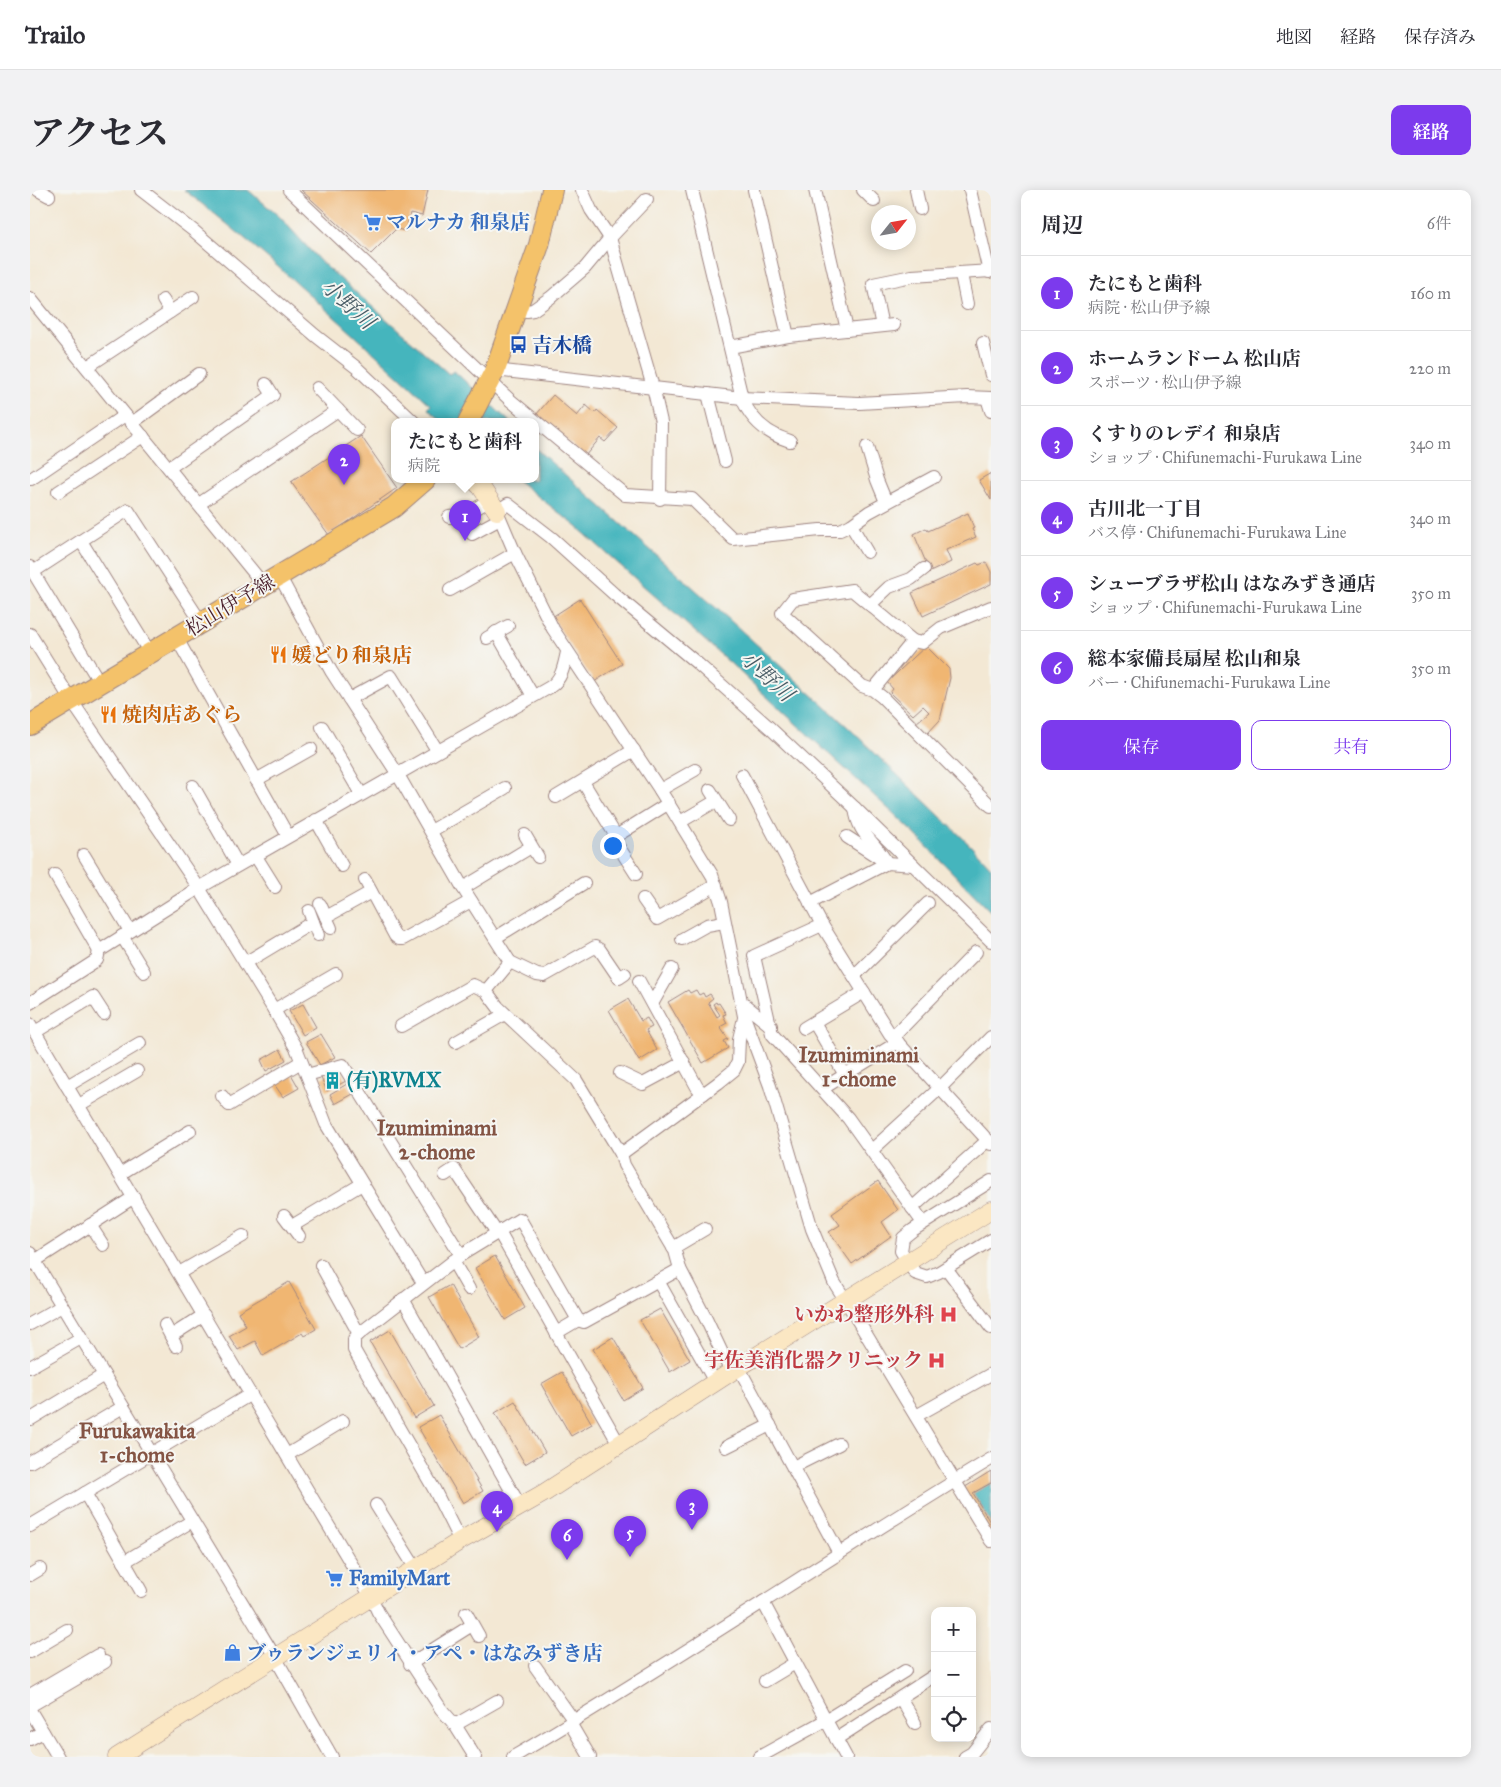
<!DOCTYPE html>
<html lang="ja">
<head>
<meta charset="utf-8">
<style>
	:root { --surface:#fff; --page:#f2f2f3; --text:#2b2b33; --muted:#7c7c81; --line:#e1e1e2; --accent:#7c3aed }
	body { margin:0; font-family:"IM FELL Great Primer","Noto Serif JP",serif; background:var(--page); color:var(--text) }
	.controls { position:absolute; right:15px; bottom:15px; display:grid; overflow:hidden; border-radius:10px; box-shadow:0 2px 12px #0003 }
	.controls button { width:45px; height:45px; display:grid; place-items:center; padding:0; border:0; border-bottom:1px solid var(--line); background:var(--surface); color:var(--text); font:25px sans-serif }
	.compass { position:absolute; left:841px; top:15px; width:45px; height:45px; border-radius:50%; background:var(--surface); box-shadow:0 2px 12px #0003; rotate:59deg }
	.you { position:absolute; left:582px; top:655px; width:18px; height:18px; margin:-12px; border:4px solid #fff; border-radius:50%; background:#1a73e8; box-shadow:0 0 0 8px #1a73e833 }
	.badge { display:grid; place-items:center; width:32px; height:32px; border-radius:50%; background:var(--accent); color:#fff; font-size:16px; font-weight:700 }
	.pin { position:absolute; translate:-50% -41px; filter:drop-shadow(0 1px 2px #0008) }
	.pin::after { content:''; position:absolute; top:26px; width:18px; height:15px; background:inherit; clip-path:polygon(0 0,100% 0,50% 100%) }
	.popup { position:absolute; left:361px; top:228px; width:148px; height:65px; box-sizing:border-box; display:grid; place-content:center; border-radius:10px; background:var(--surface); filter:drop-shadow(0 1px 4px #0005); font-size:16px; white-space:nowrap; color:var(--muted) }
	.popup b { font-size:19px; color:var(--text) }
	.popup::after { content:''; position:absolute; left:50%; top:100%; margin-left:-10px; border:10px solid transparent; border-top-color:var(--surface) }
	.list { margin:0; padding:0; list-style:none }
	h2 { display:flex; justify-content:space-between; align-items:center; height:65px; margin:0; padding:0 20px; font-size:21px }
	h2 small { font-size:16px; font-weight:400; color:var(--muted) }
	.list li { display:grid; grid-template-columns:32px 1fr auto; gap:15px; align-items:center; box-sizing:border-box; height:75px; padding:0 20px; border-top:1px solid var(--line) }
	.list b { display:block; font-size:19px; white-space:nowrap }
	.list p { margin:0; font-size:16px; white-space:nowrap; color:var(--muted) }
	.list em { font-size:16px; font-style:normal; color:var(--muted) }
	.actions { display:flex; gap:10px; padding:15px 20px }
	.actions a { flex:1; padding:11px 0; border:1px solid var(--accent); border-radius:10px; text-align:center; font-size:18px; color:var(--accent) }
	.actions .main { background:var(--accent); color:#fff }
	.icon { flex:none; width:28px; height:28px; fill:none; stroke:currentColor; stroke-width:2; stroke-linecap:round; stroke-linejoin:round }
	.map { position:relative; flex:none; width:961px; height:1567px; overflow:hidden; border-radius:10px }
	header { display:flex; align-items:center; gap:30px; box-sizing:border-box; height:70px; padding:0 25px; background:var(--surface); border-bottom:1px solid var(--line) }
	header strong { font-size:24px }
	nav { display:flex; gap:28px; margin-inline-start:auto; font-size:18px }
	.intro { display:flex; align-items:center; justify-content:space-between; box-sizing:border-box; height:120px; padding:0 30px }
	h1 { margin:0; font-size:35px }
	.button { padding:12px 22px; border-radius:10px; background:var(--accent); color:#fff; font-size:18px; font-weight:700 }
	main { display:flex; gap:30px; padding:0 30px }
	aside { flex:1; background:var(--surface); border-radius:10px; box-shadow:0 2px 12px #0003 }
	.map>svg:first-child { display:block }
</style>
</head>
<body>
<header>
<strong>Trailo</strong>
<nav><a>地図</a><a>経路</a><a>保存済み</a></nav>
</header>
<div class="intro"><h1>アクセス</h1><a class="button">経路</a></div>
<main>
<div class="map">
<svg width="961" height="1567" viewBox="0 0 961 1567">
	<rect width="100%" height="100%" fill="#f6f6f2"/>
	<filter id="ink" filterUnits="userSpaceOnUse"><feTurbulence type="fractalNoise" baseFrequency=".02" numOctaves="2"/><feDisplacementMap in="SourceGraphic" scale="10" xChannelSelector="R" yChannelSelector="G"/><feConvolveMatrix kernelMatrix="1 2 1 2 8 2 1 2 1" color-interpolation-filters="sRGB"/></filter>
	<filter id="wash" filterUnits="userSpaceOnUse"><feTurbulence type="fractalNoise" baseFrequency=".0096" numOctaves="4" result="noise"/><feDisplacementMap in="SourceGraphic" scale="20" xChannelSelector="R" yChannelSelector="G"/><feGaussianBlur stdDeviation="1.12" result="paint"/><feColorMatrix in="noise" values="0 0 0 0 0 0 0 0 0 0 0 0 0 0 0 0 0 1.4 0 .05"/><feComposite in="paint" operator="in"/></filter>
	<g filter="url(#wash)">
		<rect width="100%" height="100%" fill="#f3e8d4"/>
		<g fill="#45b5bd" stroke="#486a74">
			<path d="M154,0H218L250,27L290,71L419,184L424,181L480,232H413L398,219L401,215C321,143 240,65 154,0Z"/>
			<polygon points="505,258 692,423 820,539 943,658 961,677 961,722 877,636 699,472 546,336 487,290 505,290"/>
			<polygon points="961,1293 961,1334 943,1303"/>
		</g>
		<g id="blocks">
			<g fill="#f0b672">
				<polygon points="271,0 398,0 392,26 380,23 376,41 366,39 341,64"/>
				<polygon points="523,205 547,226 556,215 565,223 567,220 588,238 575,252 570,248 555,266 506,225"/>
				<polygon points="331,246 367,298 299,345 261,292"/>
				<polygon points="961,283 961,310 949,290"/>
				<polygon points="938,323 944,338 942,339 946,347 916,360 921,372 900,382 884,344 896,338 898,341"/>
				<polygon points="956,372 961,382 961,394 893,426 882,403 947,373 949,375"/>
				<polygon points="550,409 592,474 564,492 522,427"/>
				<polygon points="896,456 919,479 920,488 910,530 897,544 886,533 899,522 893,516 883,525 860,503 863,499 857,492"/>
				<polygon points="658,800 660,803 666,800 669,805 673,803 675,807 680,804 683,808 678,812 687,827 690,825 683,814 686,812 687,814 689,813 696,824 693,825 697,833 690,837 698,849 694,851 698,858 673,873 638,812"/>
				<polygon points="598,809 611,831 617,828 622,837 616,840 627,860 609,871 579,820"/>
				<polygon points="273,814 286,837 273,845 259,821"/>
				<polygon points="291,844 305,867 290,875 276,852"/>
				<polygon points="250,859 256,870 236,881 231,870"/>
				<polygon points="309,878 316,891 297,901 291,888"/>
				<polygon points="261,884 269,898 253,907 244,894"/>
				<polygon points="317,894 323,904 305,914 300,904"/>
				<polygon points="848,991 868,1020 852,1032 861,1046 822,1074 799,1042 810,1035 802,1024"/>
				<polygon points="465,1066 495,1118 475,1130 445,1078"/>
				<polygon points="259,1092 286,1139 274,1146 272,1143 233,1166 225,1151 208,1160 199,1146 216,1136 208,1122"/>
				<polygon points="420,1095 449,1147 429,1159 399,1107"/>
				<polygon points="630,1119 660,1170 640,1182 610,1130"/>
				<polygon points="360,1140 404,1216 384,1228 340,1152"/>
				<polygon points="583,1147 613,1198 593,1210 563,1159"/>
				<polygon points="532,1182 562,1234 541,1246 511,1194"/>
				<polygon points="485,1211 515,1262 495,1274 465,1223"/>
				<polygon points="409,1225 453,1301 433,1313 388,1237"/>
				<polygon points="961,1281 961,1293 943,1303 961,1334 961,1346 932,1299"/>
			</g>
		</g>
	</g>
	<g filter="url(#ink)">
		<use href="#blocks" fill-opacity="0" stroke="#9e8480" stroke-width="1"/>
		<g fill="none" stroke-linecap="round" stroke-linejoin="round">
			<defs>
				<g id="street">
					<polyline points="8,0 19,6"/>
					<polyline points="111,0 164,41 286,146 327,178 384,232"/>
					<polyline points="259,0 480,210 595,305 662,309 703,349 790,340 810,340 821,335 839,322 904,287"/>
					<polyline points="552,0 561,20 580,48 582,55 623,197 631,232 630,309"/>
					<path d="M662,0L712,208C721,231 737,244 760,251"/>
					<polyline points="724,0 758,146"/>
					<polyline points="785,0 817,140"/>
					<polyline points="833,0 844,11"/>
					<polyline points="886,0 890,19"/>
					<polyline points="940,0 959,82"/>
					<polyline points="931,84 937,114"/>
					<polyline points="0,108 233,394"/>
					<polyline points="133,110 140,122"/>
					<polyline points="486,119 497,121 503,120 520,108 555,78 580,48 617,9"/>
					<polyline points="852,136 843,94 882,86 961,81"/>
					<polyline points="953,153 961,185"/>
					<polyline points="700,157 758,146 864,135"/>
					<polyline points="57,177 163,107"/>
					<polyline points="465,180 712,208 829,213 937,207 961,208"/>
					<polyline points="287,198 327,240"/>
					<polyline points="678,204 695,271"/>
					<polyline points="957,208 961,221"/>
					<polyline points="102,233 169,184"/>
					<polyline points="837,257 847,290 856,312"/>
					<polyline points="139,278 243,205 236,194"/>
					<polyline points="1,289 95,225"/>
					<polyline points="28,302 113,246"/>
					<polyline points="169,314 308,220"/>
					<polyline points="419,327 433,326 460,310"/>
					<polyline points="821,335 837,362"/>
					<polyline points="442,344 470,329"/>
					<polyline points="51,351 120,463"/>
					<polyline points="0,377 70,493"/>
					<polyline points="3,382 98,320 171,432"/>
					<polyline points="249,385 301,481 367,583 433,698 480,772 456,801 468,817 546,890 585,954 591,964 594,975 645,1061 650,1079 677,1131 701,1182"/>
					<polyline points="420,400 485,363"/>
					<polyline points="840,415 859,397 881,389 894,379"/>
					<polyline points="466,442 503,506"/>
					<polyline points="0,444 41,510 169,698 244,820 267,860 296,934 393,1093"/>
					<polyline points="146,447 258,646"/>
					<polyline points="457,448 478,436"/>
					<polyline points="883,451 892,453 911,438 961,417"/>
					<polyline points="843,500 883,451 822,400 763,409 752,423 832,496 843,500 852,507 961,616"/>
					<polyline points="319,509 361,486 407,560"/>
					<polyline points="292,537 331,604"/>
					<polyline points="712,585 792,735 860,844 961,954"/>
					<polyline points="226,590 281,559"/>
					<polyline points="553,592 586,646"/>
					<polyline points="163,596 208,675"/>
					<polyline points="630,600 665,580"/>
					<polyline points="680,600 699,630"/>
					<polyline points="526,607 604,560"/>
					<path d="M825,618C828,645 845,651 857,673"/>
					<polyline points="286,630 312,676"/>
					<polyline points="650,632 686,611"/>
					<polyline points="401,641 475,598"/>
					<polyline points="495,645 508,667"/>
					<polyline points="817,647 851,669"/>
					<polyline points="54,665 100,741"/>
					<polyline points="225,665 245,697"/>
					<polyline points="606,684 583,648 639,613"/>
					<polyline points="25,685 69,761"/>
					<polyline points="335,690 365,746 369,749 373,749 441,711"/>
					<polyline points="433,698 501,657"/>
					<polyline points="613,709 627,729 686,695"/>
					<polyline points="780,713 857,673 883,675"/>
					<polyline points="290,714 301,738"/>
					<polyline points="279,721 288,745"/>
					<polyline points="296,727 341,702"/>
					<polyline points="792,735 724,766 742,844 818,928 893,1033"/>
					<polyline points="92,746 114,782"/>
					<polyline points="465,748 554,693"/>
					<polyline points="652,749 677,735 694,732"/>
					<polyline points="961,751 825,618 740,538 668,474 584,404 522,348 478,314 467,321 485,363 523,439 630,600 682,685 691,712 714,826 740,896 782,1039 804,1092 816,1111 961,1351"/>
					<polyline points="480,772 507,785 514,786 565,757 570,760 589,788 595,784"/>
					<polyline points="215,773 283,732"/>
					<polyline points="824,786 898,713"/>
					<polyline points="609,791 667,897 673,904"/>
					<polyline points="711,812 741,836"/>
					<path d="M0,813L67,770L69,761L169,698L520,497C532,489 534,476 537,462"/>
					<polyline points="622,814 642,779"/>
					<polyline points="244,820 306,784"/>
					<polyline points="784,832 815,885"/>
					<polyline points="0,834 341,1407 348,1422 411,1519 425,1535 445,1567"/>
					<polyline points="371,836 443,795 456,801"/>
					<polyline points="774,838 834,802"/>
					<polyline points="5,842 63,807 74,824"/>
					<polyline points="863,847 946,762"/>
					<polyline points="426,852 475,824"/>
					<polyline points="590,883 613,894 654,872"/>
					<polyline points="277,885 313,875 431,1065"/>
					<polyline points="37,896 110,853"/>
					<polyline points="792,899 868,852"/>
					<polyline points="192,906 199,915 271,872"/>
					<polyline points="49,915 107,881"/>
					<polyline points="842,960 910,898 961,847"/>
					<polyline points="591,964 688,893 704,880 708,872 709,849 714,828"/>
					<polyline points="90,984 160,941"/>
					<polyline points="415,985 424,979 467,1043"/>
					<polyline points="961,991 883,1040 873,1048 871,1061 885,1083 897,1087 909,1082 961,1050"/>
					<polyline points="882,1018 958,950"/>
					<polyline points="254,1026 269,1046"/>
					<polyline points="60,1035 73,1055"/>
					<polyline points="262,1036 332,994"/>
					<polyline points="469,1042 589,1254"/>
					<polyline points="643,1058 675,1039"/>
					<polyline points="0,1063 245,1467 302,1567"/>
					<polyline points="423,1071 439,1099"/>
					<polyline points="0,1074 104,1007"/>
					<polyline points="291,1075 329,1144"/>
					<polyline points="916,1078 961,1138"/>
					<polyline points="149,1083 213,1046"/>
					<polyline points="628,1091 685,1192"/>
					<polyline points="373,1109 490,1316"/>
					<polyline points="0,1134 32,1116"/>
					<polyline points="135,1135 146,1156"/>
					<polyline points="526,1143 548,1130"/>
					<polyline points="141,1146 174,1125"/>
					<polyline points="0,1177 51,1148"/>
					<polyline points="709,1178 809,1363"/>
					<polyline points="886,1226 961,1184"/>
					<polyline points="1,1229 74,1185"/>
					<polyline points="696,1257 740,1235"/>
					<polyline points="257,1265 313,1231"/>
					<polyline points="0,1272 93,1217"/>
					<polyline points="763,1277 809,1254"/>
					<polyline points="55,1303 111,1401"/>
					<polyline points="346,1315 386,1379"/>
					<polyline points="0,1336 221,1204"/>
					<polyline points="430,1351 404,1299 324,1160 324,1149 329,1144 431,1065 490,1029 548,1130 554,1132 650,1079"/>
					<polyline points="94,1372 162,1331"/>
					<polyline points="0,1385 10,1379"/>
					<polyline points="733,1412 796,1530 875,1481"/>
					<polyline points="436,1423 449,1446"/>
					<polyline points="0,1462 37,1440"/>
					<polyline points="380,1474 442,1435"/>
					<polyline points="505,1476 544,1531"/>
					<polyline points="735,1491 765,1473"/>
					<polyline points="0,1505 68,1465"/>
					<polyline points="871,1509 885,1533"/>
					<polyline points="0,1516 75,1472"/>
					<polyline points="0,1520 28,1567"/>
					<polyline points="540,1533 560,1567"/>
					<polyline points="425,1535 467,1511"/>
					<polyline points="0,1549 13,1542"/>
					<polyline points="806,1549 905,1485"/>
					<path d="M483,1567C645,1472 800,1366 961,1269"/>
					<polyline points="729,1567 796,1530 816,1567"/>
					<polyline points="935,1567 942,1563 961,1539"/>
				</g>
				<g id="secondary">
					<polyline points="444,290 451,297 467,321"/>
					<polyline points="87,1567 430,1351 514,1303 701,1182 961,1020"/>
				</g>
				<g id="primary">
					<polyline points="438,232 465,180 509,55 522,0"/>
					<polyline points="0,535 364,317 395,290"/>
				</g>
			</defs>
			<use href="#street" stroke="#9e8480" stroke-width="14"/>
			<use href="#secondary" stroke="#9e8480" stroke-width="19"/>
			<use href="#primary" stroke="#9e8480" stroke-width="22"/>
			<use href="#street" stroke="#fff" stroke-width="12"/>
			<use href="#secondary" stroke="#fbe7c3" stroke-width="18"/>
			<use href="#primary" stroke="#f4c26a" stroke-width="20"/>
		</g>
	</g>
	<defs>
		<symbol id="supermarket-bare" viewBox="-9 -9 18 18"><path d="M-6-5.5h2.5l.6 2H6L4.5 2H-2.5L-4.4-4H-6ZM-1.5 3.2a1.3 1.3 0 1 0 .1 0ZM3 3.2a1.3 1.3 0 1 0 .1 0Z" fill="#3f7fe0" stroke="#f6f6f2" stroke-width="2.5" paint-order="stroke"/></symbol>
		<symbol id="bus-bare" viewBox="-9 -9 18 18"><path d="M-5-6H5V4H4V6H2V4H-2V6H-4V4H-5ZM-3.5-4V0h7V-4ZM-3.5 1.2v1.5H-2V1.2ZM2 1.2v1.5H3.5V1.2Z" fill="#1a4fb4" stroke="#f6f6f2" stroke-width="2.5" paint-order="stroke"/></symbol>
		<symbol id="restaurant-bare" viewBox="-9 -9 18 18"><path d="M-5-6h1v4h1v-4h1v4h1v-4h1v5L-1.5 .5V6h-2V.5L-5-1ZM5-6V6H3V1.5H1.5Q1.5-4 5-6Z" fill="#e8710a" stroke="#f6f6f2" stroke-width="2.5" paint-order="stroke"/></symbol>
		<symbol id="building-bare" viewBox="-9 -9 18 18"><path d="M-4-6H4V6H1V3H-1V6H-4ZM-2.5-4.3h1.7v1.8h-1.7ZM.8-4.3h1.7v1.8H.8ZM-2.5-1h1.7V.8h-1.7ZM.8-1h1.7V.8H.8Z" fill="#0f9aa8" stroke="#f6f6f2" stroke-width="2.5" paint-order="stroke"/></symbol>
		<symbol id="hospital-bare" viewBox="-9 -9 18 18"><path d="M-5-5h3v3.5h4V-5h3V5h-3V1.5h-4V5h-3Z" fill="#e0444e" stroke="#f6f6f2" stroke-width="2.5" paint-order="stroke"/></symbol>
		<symbol id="shop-bare" viewBox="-9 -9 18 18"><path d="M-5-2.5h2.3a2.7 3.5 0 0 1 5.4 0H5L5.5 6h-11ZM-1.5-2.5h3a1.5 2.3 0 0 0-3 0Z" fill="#3f7fe0" stroke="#f6f6f2" stroke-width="2.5" paint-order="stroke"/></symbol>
	</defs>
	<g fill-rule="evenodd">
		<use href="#supermarket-bare" x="330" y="20" width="25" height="25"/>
		<use href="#bus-bare" x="476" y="142" width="25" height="25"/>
		<use href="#restaurant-bare" x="236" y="452" width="25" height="25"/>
		<use href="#restaurant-bare" x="66" y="512" width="25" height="25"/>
		<use href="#building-bare" x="290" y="878" width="25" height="25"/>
		<use href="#hospital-bare" x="906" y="1112" width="25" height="25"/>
		<use href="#hospital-bare" x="894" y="1158" width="25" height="25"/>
		<use href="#supermarket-bare" x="292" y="1376" width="25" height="25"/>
		<use href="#shop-bare" x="190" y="1450" width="25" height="25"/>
	</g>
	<g text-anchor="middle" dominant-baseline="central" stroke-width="4" stroke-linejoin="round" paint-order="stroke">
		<g font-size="20" font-weight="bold" fill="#366cbe" stroke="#f6f6f2" text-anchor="start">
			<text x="356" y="32">マルナカ 和泉店</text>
			<text x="319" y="1388">FamilyMart</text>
			<text x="216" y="1463">ブゥランジェリィ・アペ・はなみずき店</text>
		</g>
		<g font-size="20" font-weight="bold" fill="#164399" stroke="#f6f6f2" text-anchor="start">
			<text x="502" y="155">吉木橋</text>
		</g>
		<g font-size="20" fill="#4a1f2b" stroke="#f6f6f2">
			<text transform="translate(200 415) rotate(-31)">松山伊予線</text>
		</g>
		<g font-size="20" font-weight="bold" fill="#c56008" stroke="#f6f6f2" text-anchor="start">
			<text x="262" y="465">媛どり和泉店</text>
			<text x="92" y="524">焼肉店あぐら</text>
		</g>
		<g font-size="20" font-weight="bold" fill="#0d838f" stroke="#f6f6f2" text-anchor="start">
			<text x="317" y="890">(有)RVMX</text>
		</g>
		<g font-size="20" font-weight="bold" fill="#be3a42" stroke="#f6f6f2" text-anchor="end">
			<text x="904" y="1124">いかわ整形外科</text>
			<text x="893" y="1170">宇佐美消化器クリニック</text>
		</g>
		<g font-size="21" font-style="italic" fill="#485b65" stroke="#f6f6f2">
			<text transform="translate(318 114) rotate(42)">小野川</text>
			<text transform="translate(737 486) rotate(43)">小野川</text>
		</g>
		<g font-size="21" font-weight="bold" fill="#845444" stroke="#f6f6f2">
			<text x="829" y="865">Izumiminami<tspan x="829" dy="24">1-chome</tspan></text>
			<text x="407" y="938">Izumiminami<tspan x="407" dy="24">2-chome</tspan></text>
			<text x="107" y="1241">Furukawakita<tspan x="107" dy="24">1-chome</tspan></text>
		</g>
	</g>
</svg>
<div class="controls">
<button>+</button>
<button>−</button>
<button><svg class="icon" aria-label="locate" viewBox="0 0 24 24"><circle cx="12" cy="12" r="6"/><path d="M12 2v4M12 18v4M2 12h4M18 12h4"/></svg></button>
</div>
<svg class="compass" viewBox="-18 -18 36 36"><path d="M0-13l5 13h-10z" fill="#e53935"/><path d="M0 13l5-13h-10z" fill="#7c7c81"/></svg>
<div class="you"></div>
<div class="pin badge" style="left:435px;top:351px">1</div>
<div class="popup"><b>たにもと歯科</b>病院</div>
<div class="pin badge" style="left:314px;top:295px">2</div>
<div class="pin badge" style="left:662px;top:1340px">3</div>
<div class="pin badge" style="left:467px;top:1342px">4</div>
<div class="pin badge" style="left:600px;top:1367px">5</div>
<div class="pin badge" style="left:537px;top:1370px">6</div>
</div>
<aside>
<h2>周辺<small>6件</small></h2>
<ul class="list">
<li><span class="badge">1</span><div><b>たにもと歯科</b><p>病院 · 松山伊予線</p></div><em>160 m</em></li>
<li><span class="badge">2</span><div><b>ホームランドーム 松山店</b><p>スポーツ · 松山伊予線</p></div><em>220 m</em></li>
<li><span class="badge">3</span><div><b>くすりのレデイ 和泉店</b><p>ショップ · Chifunemachi-Furukawa Line</p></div><em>340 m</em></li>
<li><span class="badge">4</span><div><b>古川北一丁目</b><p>バス停 · Chifunemachi-Furukawa Line</p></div><em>340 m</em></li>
<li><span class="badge">5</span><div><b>シューブラザ松山 はなみずき通店</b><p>ショップ · Chifunemachi-Furukawa Line</p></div><em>350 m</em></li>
<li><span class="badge">6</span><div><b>総本家備長扇屋 松山和泉</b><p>バー · Chifunemachi-Furukawa Line</p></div><em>350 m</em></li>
</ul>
<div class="actions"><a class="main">保存</a><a>共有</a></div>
</aside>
</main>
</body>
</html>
